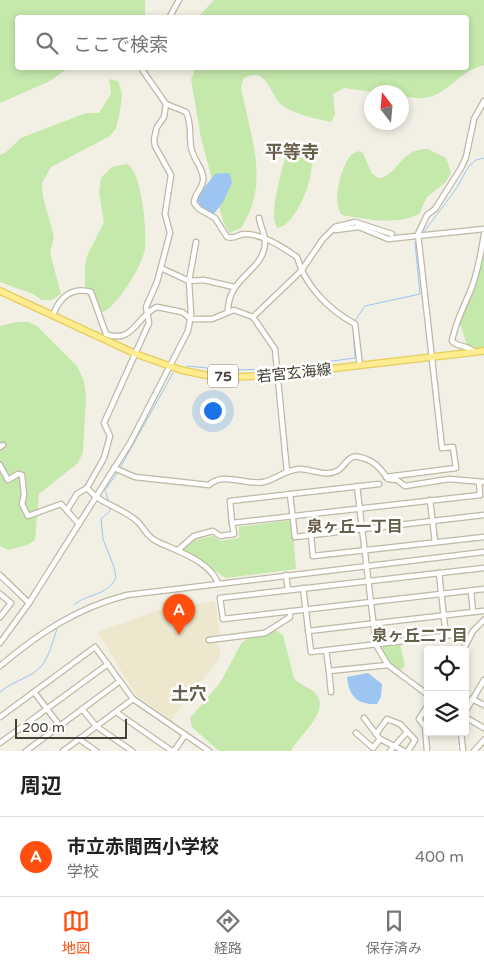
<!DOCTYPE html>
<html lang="ja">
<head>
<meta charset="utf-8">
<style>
	:root { --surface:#fff; --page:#f2f2f2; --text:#222; --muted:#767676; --line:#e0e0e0; --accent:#ff4e0e }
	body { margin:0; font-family:"Varela Round","Noto Sans JP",sans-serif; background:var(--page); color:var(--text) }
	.controls { position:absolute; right:15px; bottom:15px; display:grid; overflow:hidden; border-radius:5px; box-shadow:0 2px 8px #0003 }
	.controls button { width:45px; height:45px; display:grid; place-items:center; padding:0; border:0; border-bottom:1px solid var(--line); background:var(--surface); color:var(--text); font:25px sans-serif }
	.compass { position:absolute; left:364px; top:85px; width:45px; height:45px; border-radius:50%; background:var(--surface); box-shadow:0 2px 8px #0003; rotate:344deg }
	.scale { position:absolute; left:15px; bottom:12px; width:112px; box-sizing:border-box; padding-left:5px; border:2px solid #444033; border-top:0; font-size:14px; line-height:18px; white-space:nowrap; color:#444033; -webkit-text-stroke:4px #fff; paint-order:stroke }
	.you { position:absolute; left:212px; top:410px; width:18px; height:18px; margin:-12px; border:4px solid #fff; border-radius:50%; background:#1a73e8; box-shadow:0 0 0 8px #1a73e833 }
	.badge { display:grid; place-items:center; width:32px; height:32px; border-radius:50%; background:var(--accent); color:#fff; font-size:16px; font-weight:700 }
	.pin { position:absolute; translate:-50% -41px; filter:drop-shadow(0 1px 2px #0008) }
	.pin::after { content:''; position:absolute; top:26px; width:18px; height:15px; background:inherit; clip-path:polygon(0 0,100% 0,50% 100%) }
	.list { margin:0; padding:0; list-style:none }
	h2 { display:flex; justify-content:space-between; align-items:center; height:65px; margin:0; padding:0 20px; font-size:21px }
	h2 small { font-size:16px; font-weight:400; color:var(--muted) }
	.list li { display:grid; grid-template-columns:32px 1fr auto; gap:15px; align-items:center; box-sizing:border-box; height:80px; padding:0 20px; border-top:1px solid var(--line) }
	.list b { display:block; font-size:19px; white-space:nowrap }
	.list p { margin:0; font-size:16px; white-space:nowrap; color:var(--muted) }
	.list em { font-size:16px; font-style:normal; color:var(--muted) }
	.icon { flex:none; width:28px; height:28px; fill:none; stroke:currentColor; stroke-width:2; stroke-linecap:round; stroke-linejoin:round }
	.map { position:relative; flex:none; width:484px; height:751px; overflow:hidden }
	.search { position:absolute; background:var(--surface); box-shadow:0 2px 8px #0003; left:15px; right:15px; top:15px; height:55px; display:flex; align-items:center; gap:12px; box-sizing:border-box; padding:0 18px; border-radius:5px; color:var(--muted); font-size:19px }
	.sheet { height:145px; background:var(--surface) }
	nav { display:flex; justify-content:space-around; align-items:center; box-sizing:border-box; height:70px; border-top:1px solid var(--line); background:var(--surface); font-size:14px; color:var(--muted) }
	nav a { display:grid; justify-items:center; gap:2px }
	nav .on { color:var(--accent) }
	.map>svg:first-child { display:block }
</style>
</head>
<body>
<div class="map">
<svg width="484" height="751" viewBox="0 0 484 751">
	<rect width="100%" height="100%" fill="#f2f0e4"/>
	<polygon fill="#ece7cd" points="215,601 221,640 218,644 221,656 171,720 136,695 98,632 156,611"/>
	<g fill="#c5e8ab">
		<polygon points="0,0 145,0 145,17 18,18 18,68 68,68 50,81 0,103"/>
		<path d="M214,0H484V65C460,71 449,92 429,97C421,100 410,97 402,96V92H372L344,88L333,94L335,114L331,122C316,119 295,114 283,106C269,96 268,65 244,78L241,87C250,136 271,183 241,228L229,233L223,221L201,138L191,79L195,70L202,68H466V18L198,17Z"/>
		<polygon points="109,79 118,81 122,94 120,112 116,128 110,136 51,167 42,183 43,197 54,237 50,253 61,294 52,300 42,300 33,294 0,282 0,155 5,153 21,138 86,113 99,113 111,94"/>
		<path d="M306,147C323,160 299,224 278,228C267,218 282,172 285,157L289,151Z"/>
		<path d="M428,149L446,158L451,172L446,182L427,197L419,214C394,226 368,219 342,215C331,203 341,165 352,154L359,151L363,153L372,174L378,178C399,176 399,148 428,149Z"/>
		<path d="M126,164C142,168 147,233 145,248C144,263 115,311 100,313L92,305L85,287V265L87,256L104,222L99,193L101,178L112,167Z"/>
		<polygon points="484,226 484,355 469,352 459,320 478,270"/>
		<polygon points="17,322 28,322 37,326 77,366 84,381 86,397 83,452 78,463 39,494 35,540 27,545 8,550 0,546 0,326"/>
		<polygon points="292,520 296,569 226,578 183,550 194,540 213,536 220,541 239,538 239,527"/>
		<path d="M264,630H275L283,635L294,678C300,686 311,687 316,694C331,712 298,736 291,751H219L192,727L190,718L220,683L242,642Z"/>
		<polygon points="400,644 405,666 400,671 391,664 380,646"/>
	</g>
	<g fill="#9dc5f2">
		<path d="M226,173L230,174L232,183L223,202L214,214C206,212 197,205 197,197L215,174Z"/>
		<path d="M368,673L382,684L381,697L377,704C357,705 349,696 347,677Z"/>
	</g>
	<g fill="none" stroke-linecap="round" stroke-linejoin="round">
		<g stroke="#9dc5f2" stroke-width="1">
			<polyline points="423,233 456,189 469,166 476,160 484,158"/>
			<polyline points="354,322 365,306 420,294 415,243 417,240"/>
			<polyline points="187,366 227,370 276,369"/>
			<polyline points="280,368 355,358 353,326"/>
			<polyline points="120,468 173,373"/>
			<polyline points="109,503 105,490 118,472"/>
			<path d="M74,605C87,593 106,597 116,578L114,567L103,539L101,519L110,511V507"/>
			<path d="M0,692C10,684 19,681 30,675C48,666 51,646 57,629"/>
		</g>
		<defs>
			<g id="minor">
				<polyline points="169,18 179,0"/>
				<path d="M143,68V71L166,104L186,112C192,124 189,134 191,147C192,158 205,170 203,181C202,189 194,194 194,203L199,209L215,218L227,237C236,240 238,233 246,234C265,235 282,247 297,257C305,286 329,310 355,324L360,366"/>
				<polyline points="335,230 359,227 388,239 484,229"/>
				<polyline points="161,268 189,281 204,280 234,287"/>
				<path d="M228,312C227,276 266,271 265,241C265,234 260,225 259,218"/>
				<path d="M53,315C59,298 72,286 91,292L106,334C133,345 137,315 157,307L182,312L191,319H212L234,310L253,317L275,349L287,472"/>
				<polyline points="253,317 301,271 323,239 335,227 355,222 392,234"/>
				<path d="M474,352C467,344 458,348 452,341C455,324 463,308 470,292C477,275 481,254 484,234"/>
				<polyline points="0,447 3,445"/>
				<polyline points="0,465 8,480 18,474 22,475 24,495 22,504 28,516 61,504 79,524"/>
				<path d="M114,468L135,477L209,485C222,471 247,486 264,482C276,479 287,469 300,469C312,469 325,477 337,471C345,467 348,454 359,457C374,460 380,468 388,479L397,480L405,486L449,479L484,482"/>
				<polyline points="386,477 456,468 453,447 442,448 418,234 427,215 435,209 461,168 466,157 474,119 484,101"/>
				<polyline points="379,484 230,501 232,523 480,495 479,483"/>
				<polyline points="357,486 376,645 388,665 428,695"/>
				<path d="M87,488C101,505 122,507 138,522C144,528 147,537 156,541C176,551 209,560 218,583"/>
				<polyline points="290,494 295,537 484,515"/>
				<polyline points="430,500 435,542"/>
				<polyline points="67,510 77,494 87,488 104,458 110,436 104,423 149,323 146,307 157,282 170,233 165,214 171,175 155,146 154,139 157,127 164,117 166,104"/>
				<polyline points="311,535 313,556 484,537"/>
				<polyline points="178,550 194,536 213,531 220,536 234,534 232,523"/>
				<polyline points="484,568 220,598 223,619 484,589"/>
				<polyline points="439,573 446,636"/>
				<polyline points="0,575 29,603"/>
				<polyline points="286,575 288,590"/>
				<polyline points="303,588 311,652 461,634"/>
				<polyline points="0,594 11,603 0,617"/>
				<polyline points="473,612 483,611"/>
				<polyline points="308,631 473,612 471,591"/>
				<polyline points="209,640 265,633 290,617 290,611"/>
				<polyline points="0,643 29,603 130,443 188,331 191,314 189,281 196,242"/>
				<polyline points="326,650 329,671 388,665"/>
				<polyline points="463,650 473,631 484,620"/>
				<path d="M0,666C39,633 77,608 127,595L484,552"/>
				<polyline points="329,671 331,692"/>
				<polyline points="34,692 60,726"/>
				<polyline points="472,699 484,705"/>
				<polyline points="82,709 96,726 132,751"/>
				<polyline points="116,712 172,751"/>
				<polyline points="465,712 484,680"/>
				<polyline points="0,717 95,647 133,699 209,751"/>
				<polyline points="465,717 484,728"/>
				<polyline points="364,718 380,739 404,751"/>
				<polyline points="461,732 463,751"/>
				<polyline points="356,733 373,748 380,739"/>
				<polyline points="376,734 387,719 400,724 415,740 408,751"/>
				<polyline points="79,739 96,751"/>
				<polyline points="0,743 108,664"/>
				<polyline points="26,751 120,681"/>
				<polyline points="63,751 133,699"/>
				<polyline points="174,751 185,735"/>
				<polyline points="390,751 407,732"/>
				<polyline points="427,751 425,727 419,719 428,705"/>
				<polyline points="474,751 484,740"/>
			</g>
			<polyline id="major" points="0,291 136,354 181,370 205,375 234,377 277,375 484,351"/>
		</defs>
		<use href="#minor" stroke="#beb8a6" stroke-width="7"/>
		<use href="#major" stroke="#e6cd5e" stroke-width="8"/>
		<use href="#minor" stroke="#fff" stroke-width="4.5"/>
		<use href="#major" stroke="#ffec90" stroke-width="5.5"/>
	</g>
	<g text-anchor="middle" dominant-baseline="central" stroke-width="5" stroke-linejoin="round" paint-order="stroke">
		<rect fill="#fff" stroke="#7c7970" stroke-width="1" x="208" y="364.5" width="30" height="23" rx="4"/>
		<g font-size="14" font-weight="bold" fill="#444033">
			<text x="223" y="376">75</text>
		</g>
		<g font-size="15" fill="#444033" stroke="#fff">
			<text transform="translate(294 373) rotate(-6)">若宮玄海線</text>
		</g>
		<g font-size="16" font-weight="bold" fill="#675f4a" stroke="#fff">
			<text x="355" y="527">泉ヶ丘一丁目</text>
			<text x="420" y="636">泉ヶ丘二丁目</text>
		</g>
		<g font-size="18" font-weight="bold" fill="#675f4a" stroke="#fff">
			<text x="292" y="152">平等寺</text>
			<text x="189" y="694">土穴</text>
		</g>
	</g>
</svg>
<div class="controls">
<button><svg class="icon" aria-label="locate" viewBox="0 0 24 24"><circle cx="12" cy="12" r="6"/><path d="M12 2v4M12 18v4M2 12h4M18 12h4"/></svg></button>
<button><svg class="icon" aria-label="layers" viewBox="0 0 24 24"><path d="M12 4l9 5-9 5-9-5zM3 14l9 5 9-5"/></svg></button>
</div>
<svg class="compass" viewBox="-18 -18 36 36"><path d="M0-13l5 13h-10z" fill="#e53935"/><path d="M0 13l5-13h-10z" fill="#767676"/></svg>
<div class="scale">200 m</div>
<div class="you"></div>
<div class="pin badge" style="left:179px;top:635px">A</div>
<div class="search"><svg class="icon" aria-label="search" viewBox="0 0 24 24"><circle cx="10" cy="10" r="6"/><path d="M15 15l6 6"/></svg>ここで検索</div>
</div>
<section class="sheet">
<h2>周辺<small></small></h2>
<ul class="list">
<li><span class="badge">A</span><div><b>市立赤間西小学校</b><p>学校</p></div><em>400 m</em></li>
</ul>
</section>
<nav>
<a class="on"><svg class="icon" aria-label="map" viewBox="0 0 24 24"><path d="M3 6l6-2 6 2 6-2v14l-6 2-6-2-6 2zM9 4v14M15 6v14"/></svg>地図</a>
<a><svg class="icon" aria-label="directions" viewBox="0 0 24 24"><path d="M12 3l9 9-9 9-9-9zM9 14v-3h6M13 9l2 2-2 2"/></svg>経路</a>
<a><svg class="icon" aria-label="saved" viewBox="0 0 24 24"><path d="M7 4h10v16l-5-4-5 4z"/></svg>保存済み</a>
</nav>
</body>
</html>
